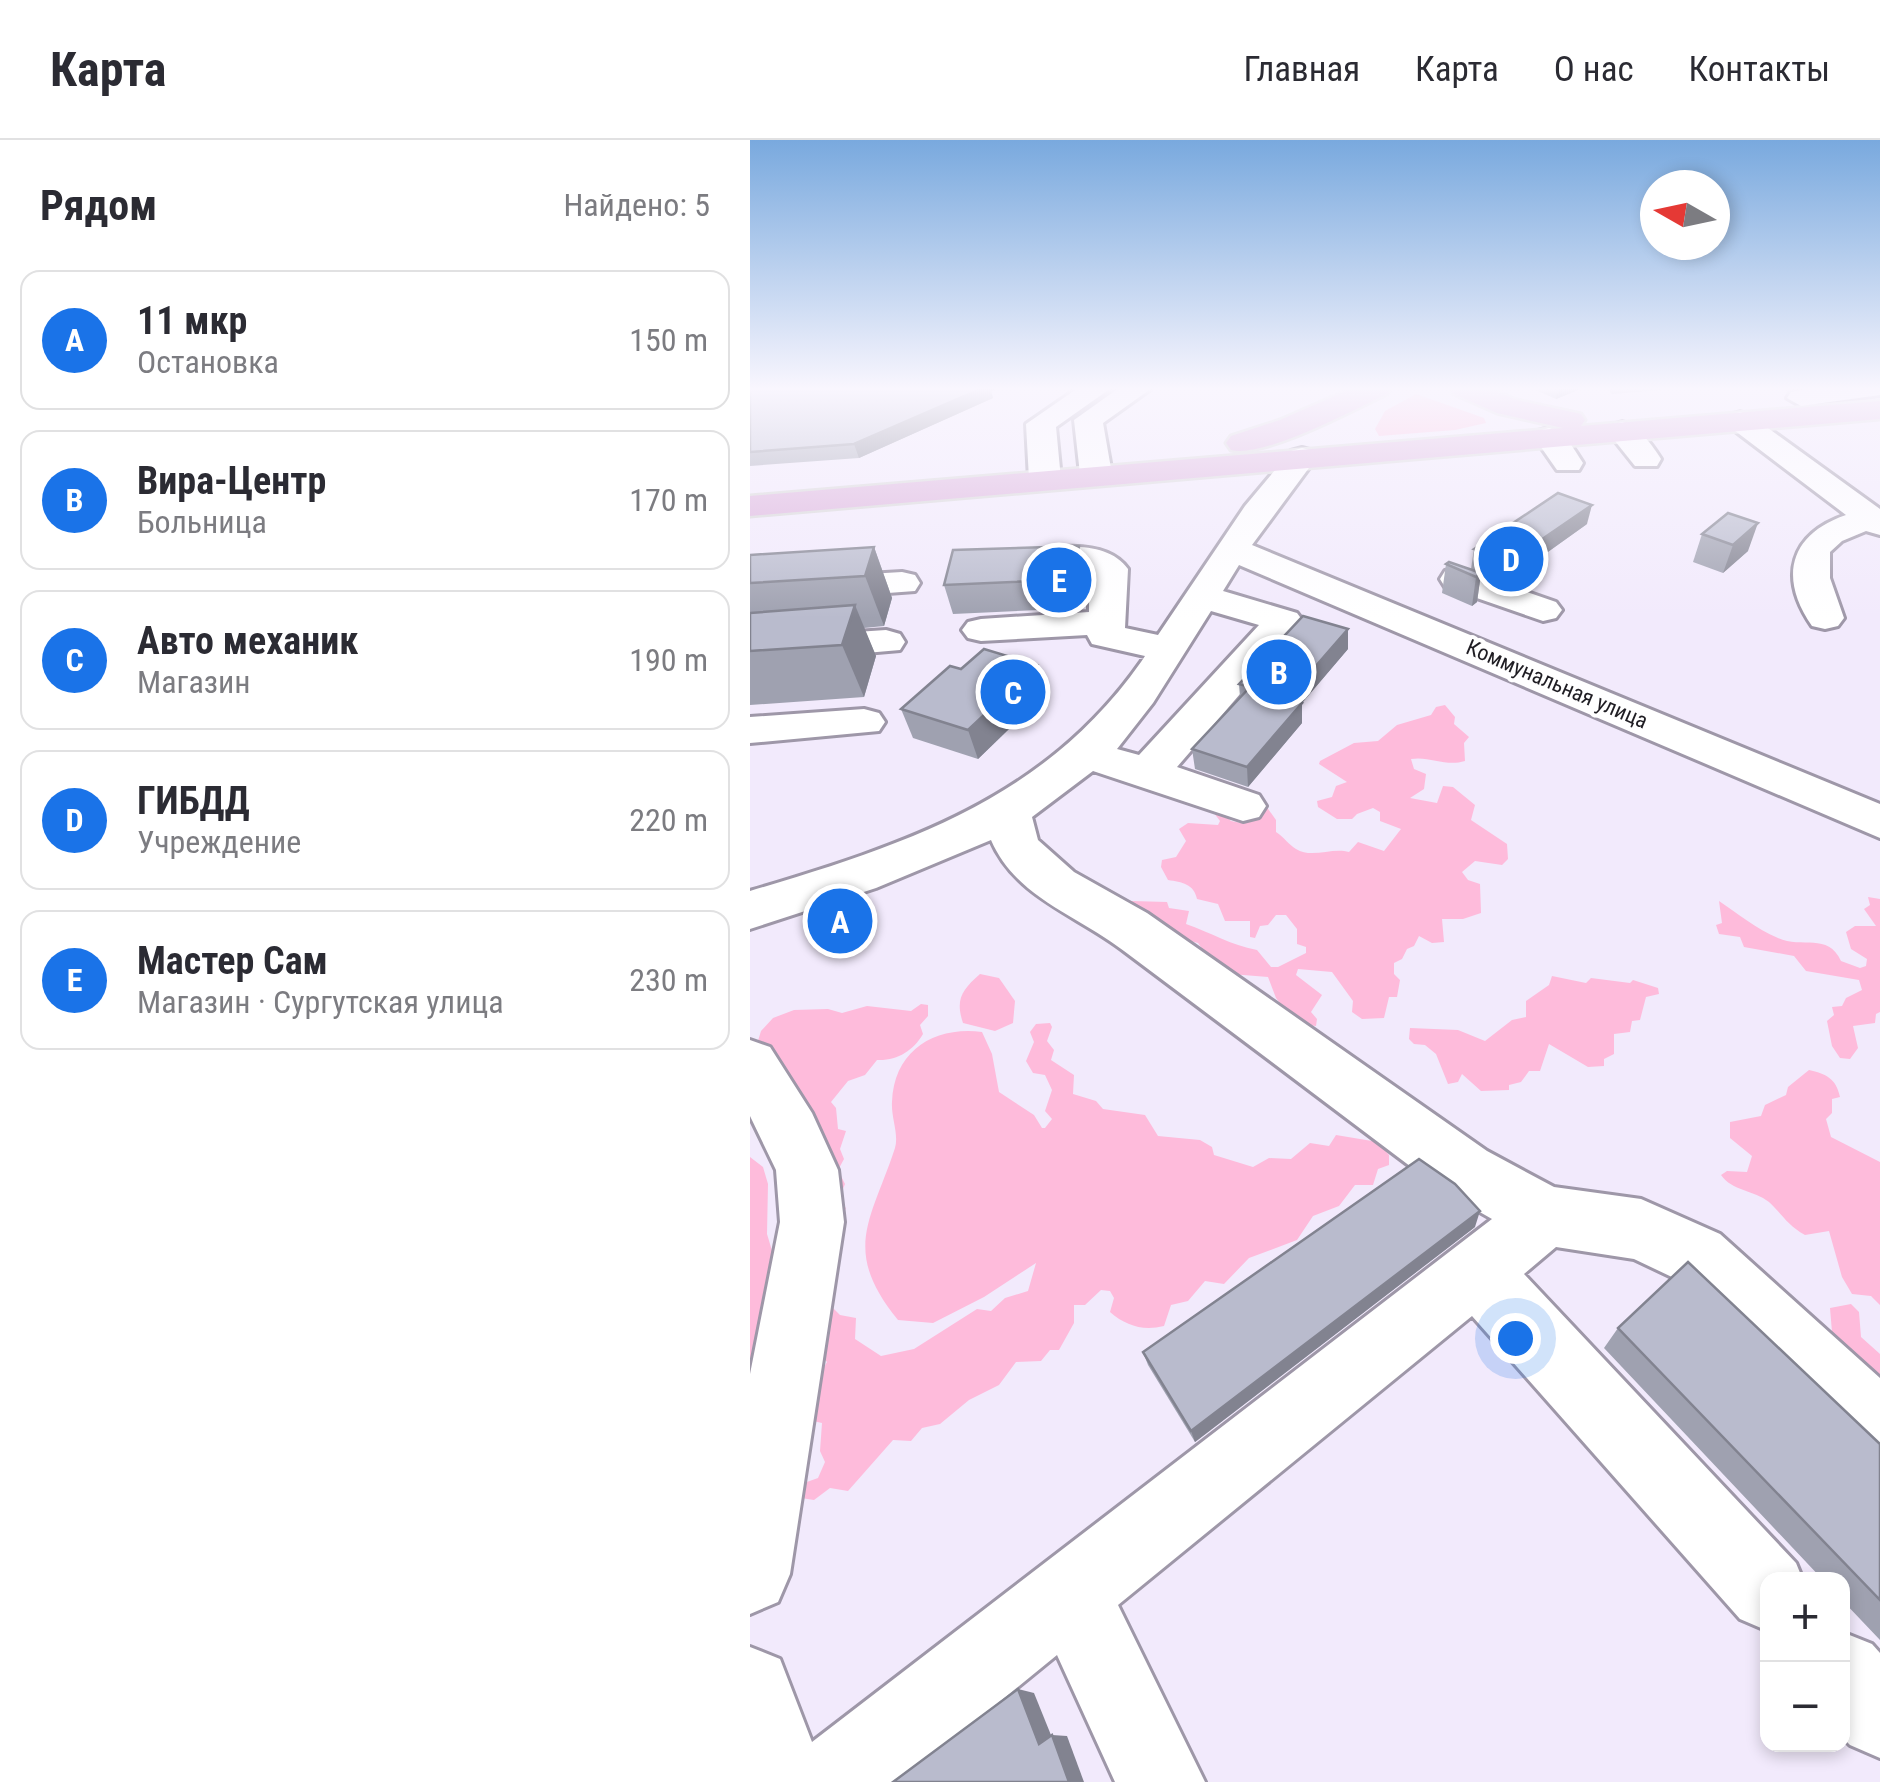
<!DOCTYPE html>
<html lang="ru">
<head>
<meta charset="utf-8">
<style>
	:root { --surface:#fff; --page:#f7f7f7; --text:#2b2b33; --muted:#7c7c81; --line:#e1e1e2; --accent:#1a73e8 }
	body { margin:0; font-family:"Roboto Condensed",sans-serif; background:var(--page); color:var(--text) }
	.controls { position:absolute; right:30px; bottom:30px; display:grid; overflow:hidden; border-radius:20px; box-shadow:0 5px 15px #0003 }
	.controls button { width:90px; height:90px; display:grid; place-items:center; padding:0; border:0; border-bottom:2px solid var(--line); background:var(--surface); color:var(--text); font:50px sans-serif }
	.compass { position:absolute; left:890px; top:30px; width:90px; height:90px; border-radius:50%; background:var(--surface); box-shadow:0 5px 15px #0003; rotate:279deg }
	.you { position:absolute; left:765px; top:1198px; width:35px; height:35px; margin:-25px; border:8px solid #fff; border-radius:50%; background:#1a73e8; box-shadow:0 0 0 15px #1a73e833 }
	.badge { display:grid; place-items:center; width:65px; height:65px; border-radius:50%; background:var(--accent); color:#fff; font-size:32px; font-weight:700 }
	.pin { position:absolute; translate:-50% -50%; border:5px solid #fff; box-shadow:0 2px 10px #0006 }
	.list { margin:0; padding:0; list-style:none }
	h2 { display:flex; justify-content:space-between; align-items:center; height:130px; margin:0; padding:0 40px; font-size:42px }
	h2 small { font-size:32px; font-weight:400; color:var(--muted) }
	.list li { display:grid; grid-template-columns:65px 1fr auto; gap:30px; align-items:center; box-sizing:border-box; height:140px; margin:0 20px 20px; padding:0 20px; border:2px solid var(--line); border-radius:20px }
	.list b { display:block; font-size:38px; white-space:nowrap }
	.list p { margin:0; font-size:32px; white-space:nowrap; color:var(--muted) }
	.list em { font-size:32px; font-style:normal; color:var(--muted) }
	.map { position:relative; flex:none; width:1130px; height:1642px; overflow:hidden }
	header { display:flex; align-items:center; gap:60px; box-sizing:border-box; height:140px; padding:0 50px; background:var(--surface); border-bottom:2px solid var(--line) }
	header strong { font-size:48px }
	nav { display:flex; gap:55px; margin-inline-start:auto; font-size:35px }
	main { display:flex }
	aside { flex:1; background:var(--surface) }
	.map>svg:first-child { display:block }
</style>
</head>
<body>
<header>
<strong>Карта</strong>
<nav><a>Главная</a><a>Карта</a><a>О нас</a><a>Контакты</a></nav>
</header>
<main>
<aside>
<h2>Рядом<small>Найдено: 5</small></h2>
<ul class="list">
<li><span class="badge">A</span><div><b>11 мкр</b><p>Остановка</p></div><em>150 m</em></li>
<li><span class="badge">B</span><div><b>Вира-Центр</b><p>Больница</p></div><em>170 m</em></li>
<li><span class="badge">C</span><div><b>Авто механик</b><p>Магазин</p></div><em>190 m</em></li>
<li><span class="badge">D</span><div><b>ГИБДД</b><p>Учреждение</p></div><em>220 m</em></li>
<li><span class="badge">E</span><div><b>Мастер Сам</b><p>Магазин · Сургутская улица</p></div><em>230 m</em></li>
</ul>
</aside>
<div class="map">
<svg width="1130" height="1642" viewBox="0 0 1130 1642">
	<rect width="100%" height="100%" fill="#f2eafc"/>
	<g fill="#febbdb">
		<polygon points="666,254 734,278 736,283 705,290 629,296 625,289 635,271"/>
		<path d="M695,565L705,577L704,584L719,597L714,603L715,621C696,627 680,616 661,619L664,629L676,634L674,649L660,658L687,663L693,646L703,647L725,665L721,680L757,704L758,719L752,725L725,721L712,732L718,740L730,744L731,773L713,779H692L694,802L682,803L669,796L664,806L657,809L652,819L644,823V834L650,840L647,857H639L634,878L612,879L602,872L603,861L582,832L548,829L546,835L572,855L561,872L567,879L566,886L545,883L526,858L518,837L481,834L452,824L455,813L448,803L417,795L382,768V761L417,762L419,768L439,771L436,784C462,793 480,805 507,810L521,827H528L556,813V807L547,804V789L536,775H526L518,785L510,786L505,798L500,797V781H475L468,764L447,759C444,744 432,742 418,740L411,727L412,720L426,717L436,701L429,689L438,683L468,685L470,681L464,673H473L481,681L491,683L507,668L516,666L526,680V692C534,697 539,705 546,709C562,719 582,707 599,712L608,702L634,711L651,689L630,681V672L623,668L607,674L602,679H587L568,667L567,661L582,657L586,646L597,642L569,624L570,621L604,603L628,601L647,585L681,575L686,567Z"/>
		<path d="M1118,757L1130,759V872L1126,874L1125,883L1103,886L1108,908L1100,919L1090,918L1082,906L1077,881L1084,875L1082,867L1092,866L1096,858L1112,850L1109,840L1056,831L1044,816L994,807L990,797L969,794L966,785L972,783L969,761C986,772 1006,789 1028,798C1052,809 1078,792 1091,821L1110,828L1116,826L1117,819L1101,809L1096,792L1105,786H1126L1114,769L1120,765Z"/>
		<path d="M230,834L249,838L265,861L263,883L245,891L213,883C205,859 212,850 230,834Z"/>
		<polygon points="802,836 836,843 841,838 880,843 883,840 908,848 909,854 896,857 890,880 882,881 880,892 864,894 864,914 854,919 854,926 838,927 799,904 790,931 779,931 771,942 759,945 759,950 731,951 712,934 708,942 698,944 686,914 675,905 664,904 659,899 660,888 708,890 735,901 762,880 776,877 776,861 799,845"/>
		<path d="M171,864L178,865V876L170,885L173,894C163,911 147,921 127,920L115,935L98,941L81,962L86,968L88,989L96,991L90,1009L94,1019L88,1030L95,1044L88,1061L96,1068L92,1076L7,904L11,891L23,878L44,870L78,869L92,873L117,866L161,871Z"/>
		<path d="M300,883L302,887L297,901L304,910L301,920L324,935L323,954L346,961L353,969L395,975L408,996L450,1000L462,1007L464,1015L503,1027L519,1018L541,1019L560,1003L579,1006L586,995L628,1002L639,1015V1025L628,1029L623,1045H605L589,1066L563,1076L547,1100L499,1118L474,1144L455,1141L438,1161L421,1165L414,1186C393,1191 376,1186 360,1172L364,1158L360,1151L351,1150L335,1165H324V1183L309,1210H300L291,1221L266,1222L249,1245L219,1260L190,1284L172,1288L161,1301L143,1300L98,1351L80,1348L64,1360L51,1358L54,1343L68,1338L75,1322L70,1311L72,1283L54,1279L57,1257L77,1222L69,1213L78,1163L90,1175L106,1178L105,1199L131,1216L164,1209L227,1169L241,1171L255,1158L278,1151L286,1123L234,1157L183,1183L148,1180C91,1110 121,1081 145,1008C149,994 141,978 142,962C144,910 185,886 232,892L242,914L249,952L284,975L292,988H295L302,979L295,971L302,950L295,935L283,933L276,921L284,902L280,892L286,884Z"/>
		<path d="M1059,930C1076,934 1086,938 1090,957L1082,959V973L1076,979L1081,997L1130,1022V1165L1121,1156L1102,1154L1092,1137L1079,1091L1055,1095C1037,1085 1033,1075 1019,1062C1004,1050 982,1051 971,1035L977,1031L997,1032L1002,1016L980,998V982L1011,976L1015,965L1036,955L1038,947Z"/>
		<polygon points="0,1017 13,1027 18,1044 17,1094 26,1124 0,1262"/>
		<polygon points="1101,1164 1109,1172 1111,1197 1130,1214 1130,1267 1068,1200 1082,1192 1080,1168"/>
	</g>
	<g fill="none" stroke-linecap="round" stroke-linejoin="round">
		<defs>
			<g id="minor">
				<polygon points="328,248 361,248 306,287 311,339 306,346 284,346 279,339 276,284"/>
				<polygon points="369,248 402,248 353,283 362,334 357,341 335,341 330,334 324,280"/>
				<polygon points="1063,248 1130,248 1130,255 1051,266 1037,258 1041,252"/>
				<path d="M990,272L1000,275L1130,369V395L1116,391L1092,401L1080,412V438L1094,478L1088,486L1075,489L1062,486C1028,437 1040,394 1096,375L980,287L975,281L980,275Z"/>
				<path d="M872,282C889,286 902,305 911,319L907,326H885L857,291L862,285Z"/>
				<path d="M799,288C815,292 824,309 833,323L829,330H807L784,297L788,291Z"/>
				<path d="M552,308L563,311L567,317L502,405L1130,664V698L489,425L473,451L547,473L553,481L427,627L509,655L516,666L509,677L493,681L343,631L282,677L288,700L324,732L397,773L737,1011L804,1047L891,1059L970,1094L1130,1238V1323L1104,1313L924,1138L884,1119L806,1107L774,1134L1046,1423L1053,1440H1018V1491L990,1479L722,1176L368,1465L455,1642H365L307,1515L151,1642H0V1507L30,1519L62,1602L742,1079L693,1051C587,971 481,891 374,811C328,775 266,758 241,700L126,748L0,789V751C154,705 294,660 391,522L395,516L342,504L337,495L231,501L218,498L212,490L218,482L231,479L339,472V431L272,434L260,430L254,423L260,416C293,407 355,396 378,429L375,488L408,495L495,366L541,311ZM461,471L509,485L389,615L367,609L403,563Z"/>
				<polygon points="708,428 806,462 812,470 806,478 793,481 695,447 690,439 695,431"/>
				<polygon points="152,432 165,435 170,443 165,451 0,463 0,441"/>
				<polygon points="136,490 150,494 155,502 150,510 0,523 0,499"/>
				<polygon points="114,569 129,573 135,582 129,591 0,603 0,577"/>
				<polygon points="0,900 20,907 62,973 88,1030 94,1082 40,1434 28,1462 0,1474 0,1234 30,1082 26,1030 0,976"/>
				<polygon points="1092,1492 1122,1504 1130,1513 1130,1618 1100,1605 1092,1597"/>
			</g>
			<g id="major">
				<path d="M603,248H641L637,254C603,270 515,318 481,310L476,303L481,296L530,280Z"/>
				<polygon points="700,248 739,248 767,260 831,274 835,280 831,286 1130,261 1130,279 0,376 0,356 813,288 747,273 704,254"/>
			</g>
		</defs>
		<use href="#minor" stroke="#9e97a8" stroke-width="6"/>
		<use href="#major" stroke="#d7d6d7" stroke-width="5"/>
		<use href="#minor" fill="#fff" fill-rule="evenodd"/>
		<use href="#major" fill="#dbb0db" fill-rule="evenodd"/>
	</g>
	<g fill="#9fa1b0">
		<polygon points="0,248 249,248 241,251 243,258 109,318 0,326"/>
		<polygon points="781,248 833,248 806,259"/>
		<polygon points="857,248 934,248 862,254"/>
		<polygon points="837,384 757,441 721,429 724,409"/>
		<polygon points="952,394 998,411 973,433 943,422"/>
		<polygon points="329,406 335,435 332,468 203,474 194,445"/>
		<polygon points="124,407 142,458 134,486 114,488 126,516 114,557 0,565 0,415"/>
		<polygon points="696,424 731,433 727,462 722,466 692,453"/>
		<polygon points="598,509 552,563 552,583 498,647 445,629 442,609 490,557 489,544"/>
		<polygon points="287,525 295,554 228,619 163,598 151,569 211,529"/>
		<polygon points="725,1087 445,1302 398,1225 393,1212"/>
		<polygon points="868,1188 1130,1304 1130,1500 1092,1460 1092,1440 1073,1440 854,1208"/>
	</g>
	<g fill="#828390">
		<polygon points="232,248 249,248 241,251 243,258 109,318 104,304"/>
		<polygon points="812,248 833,248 806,259 808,250"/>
		<polygon points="842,365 837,384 757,441 760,421"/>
		<polygon points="1008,383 998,411 973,433 983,405"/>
		<polygon points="329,406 335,435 332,468 326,439"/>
		<polygon points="124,407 142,458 134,486 115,436"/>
		<polygon points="731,433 727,462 722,466 726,437"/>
		<polygon points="105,465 126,516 114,557 92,505"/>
		<polygon points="598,489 598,509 552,563 552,583 498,647 497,627 538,558"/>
		<polygon points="287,525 295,554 228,619 218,590"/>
		<polygon points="730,1071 725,1087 445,1302 441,1291"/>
		<polygon points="268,1549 284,1553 305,1605 289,1604"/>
		<polygon points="302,1595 317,1596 334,1642 319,1642"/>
	</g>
	<g fill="#b9bbcd" stroke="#828390" stroke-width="2.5">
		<polygon points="0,248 233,248 104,304 0,312"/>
		<polygon points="808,353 842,365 760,421 724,409"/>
		<polygon points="978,373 1008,383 983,405 952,394"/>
		<polygon points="329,406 326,439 194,445 203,410"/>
		<polygon points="124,407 115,436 0,443 0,415"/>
		<polygon points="699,422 731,433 726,437 696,424"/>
		<polygon points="105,465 92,505 0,511 0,473"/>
		<polygon points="553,476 598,489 538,558 552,563 497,627 442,609 500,547 489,544"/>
		<polygon points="234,509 287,525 218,590 151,569 200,526 211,529"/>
		<polygon points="669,1019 705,1044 730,1071 441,1291 393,1212"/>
		<polygon points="938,1122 1130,1304 1130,1460 868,1188"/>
		<polygon points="268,1549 289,1604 302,1595 319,1642 143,1642"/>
	</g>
	<linearGradient id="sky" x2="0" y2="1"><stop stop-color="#79a9de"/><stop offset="0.52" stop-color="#f9f6fe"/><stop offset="1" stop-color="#f9f6fe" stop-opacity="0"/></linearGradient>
	<rect width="1130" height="478" fill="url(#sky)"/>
	<g text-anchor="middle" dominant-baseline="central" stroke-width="8" stroke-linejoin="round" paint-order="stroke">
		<g font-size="22" fill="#1f1d23" stroke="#fff">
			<text transform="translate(807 544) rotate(23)">Коммунальная улица</text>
		</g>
	</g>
</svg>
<div class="controls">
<button>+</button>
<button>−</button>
</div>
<svg class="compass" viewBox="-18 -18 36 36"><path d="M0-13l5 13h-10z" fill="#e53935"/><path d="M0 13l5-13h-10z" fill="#7c7c81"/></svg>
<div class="you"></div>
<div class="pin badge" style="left:90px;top:781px">A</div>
<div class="pin badge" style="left:529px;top:532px">B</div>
<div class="pin badge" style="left:263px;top:552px">C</div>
<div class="pin badge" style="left:761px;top:419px">D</div>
<div class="pin badge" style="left:309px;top:440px">E</div>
</div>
</main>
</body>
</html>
